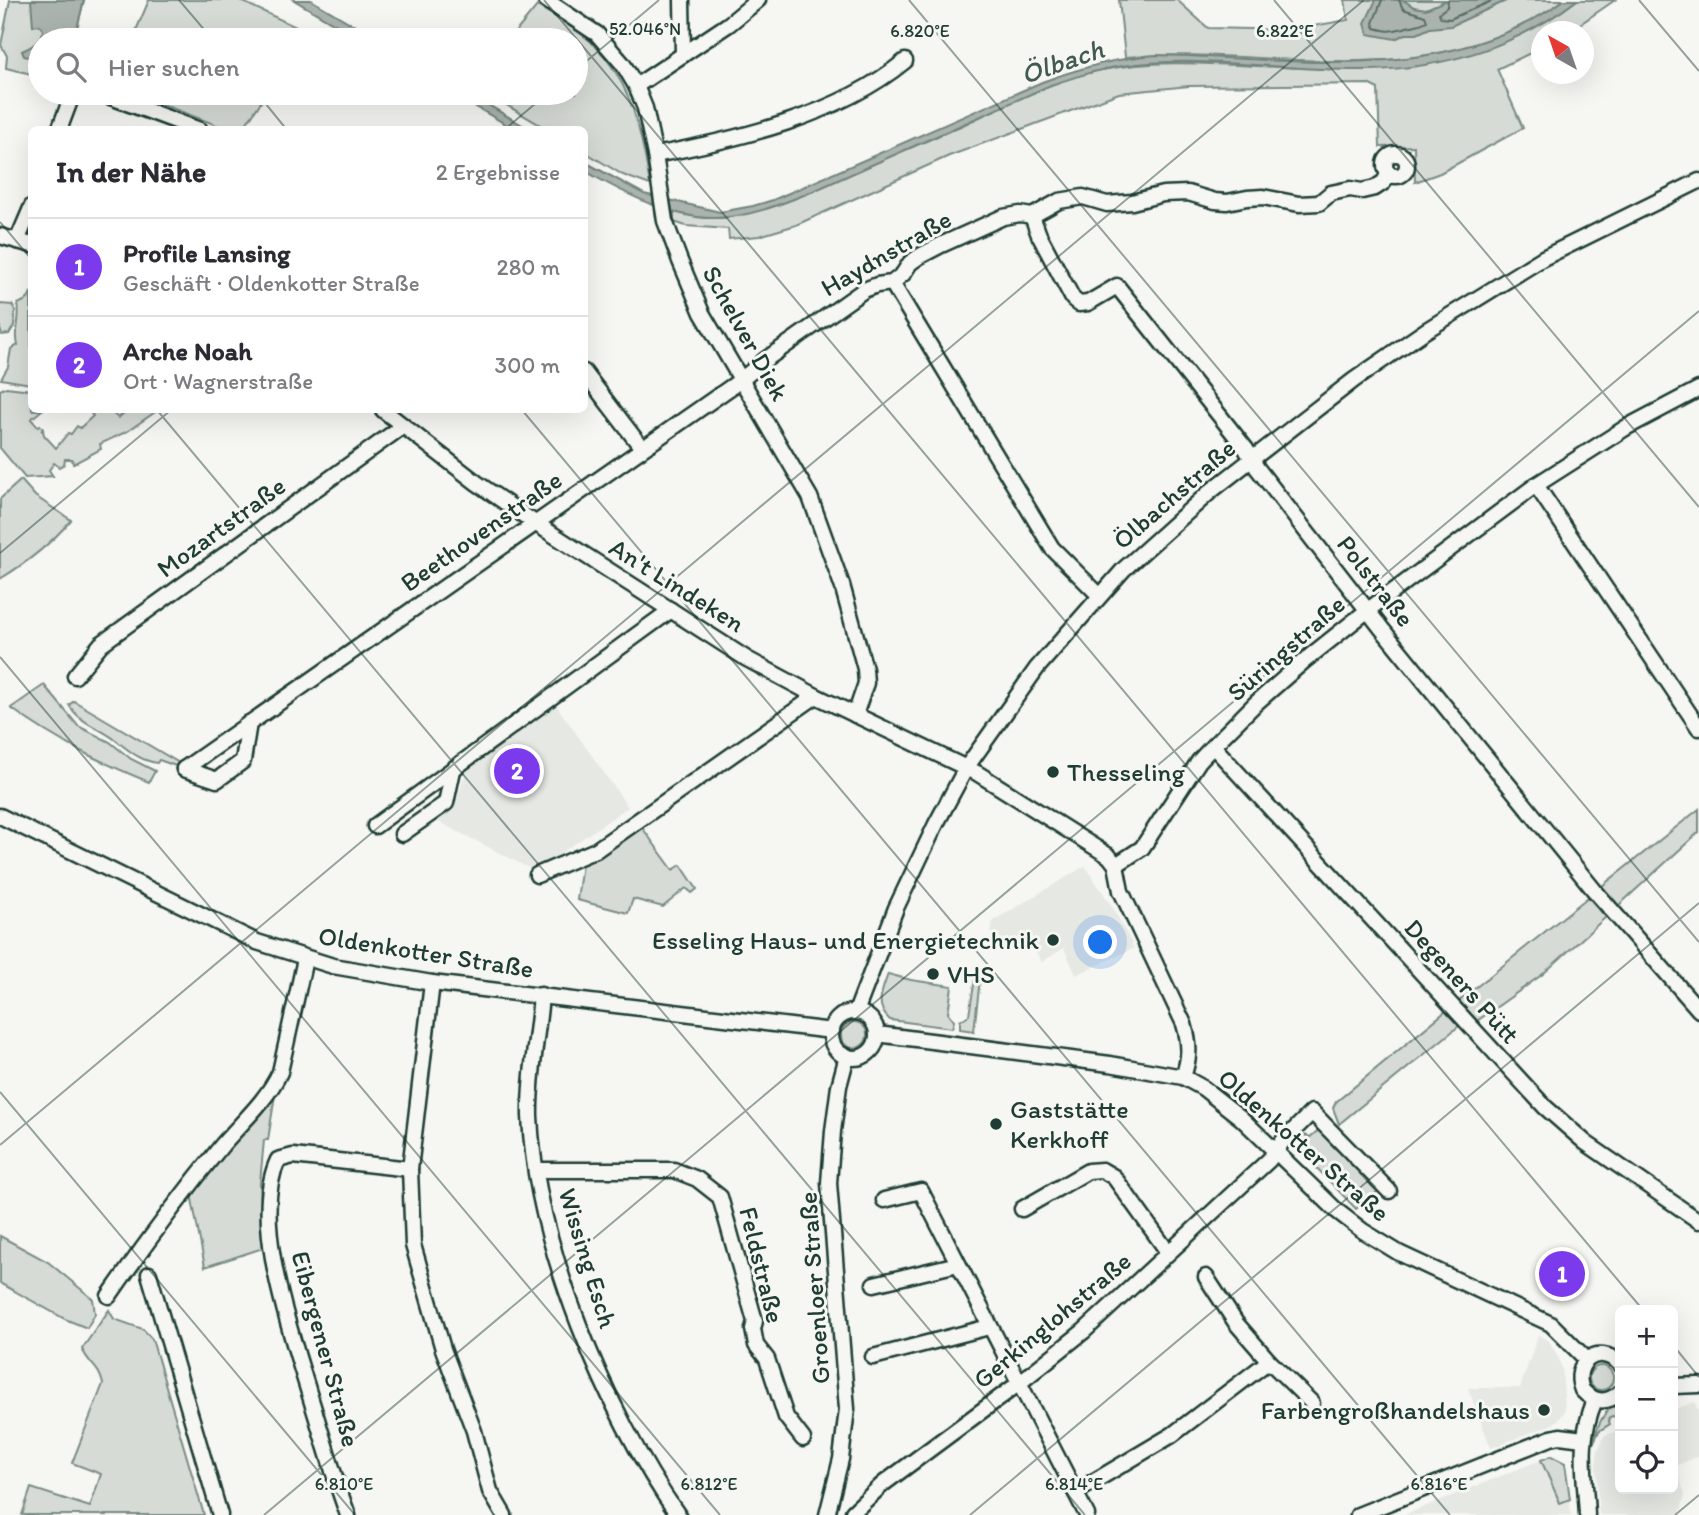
<!DOCTYPE html>
<html lang="de">
<head>
<meta charset="utf-8">
<style>
	:root { --surface:#fff; --page:#f7f7f7; --text:#2b2b33; --muted:#7c7c81; --line:#e1e1e2; --accent:#7c3aed }
	body { margin:0; font-family:Itim,sans-serif; background:var(--page); color:var(--text) }
	.controls { position:absolute; right:21px; bottom:21px; display:grid; overflow:hidden; border-radius:10px; box-shadow:0 7px 28px #0002 }
	.controls button { width:63px; height:63px; display:grid; place-items:center; padding:0; border:0; border-bottom:2px solid var(--line); background:var(--surface); color:var(--text); font:35px sans-serif }
	.compass { position:absolute; left:1531px; top:21px; width:63px; height:63px; border-radius:50%; background:var(--surface); box-shadow:0 7px 28px #0002; rotate:320deg }
	.you { position:absolute; left:1101px; top:943px; width:24px; height:24px; margin:-18px; border:5px solid #fff; border-radius:50%; background:#1a73e8; box-shadow:0 0 0 10px #1a73e833 }
	.badge { display:grid; place-items:center; width:46px; height:46px; border-radius:50%; background:var(--accent); color:#fff; font-size:23px; font-weight:700 }
	.pin { position:absolute; translate:-50% -50%; border:4px solid #fff; box-shadow:0 2px 7px #0006 }
	.list { margin:0; padding:0; list-style:none }
	h2 { display:flex; justify-content:space-between; align-items:center; height:91px; margin:0; padding:0 28px; font-size:30px }
	h2 small { font-size:23px; font-weight:400; color:var(--muted) }
	.list li { display:grid; grid-template-columns:46px 1fr auto; gap:21px; align-items:center; box-sizing:border-box; height:98px; padding:0 28px; border-top:2px solid var(--line) }
	.list b { display:block; font-size:26px; white-space:nowrap }
	.list p { margin:0; font-size:23px; white-space:nowrap; color:var(--muted) }
	.list em { font-size:23px; font-style:normal; color:var(--muted) }
	.icon { flex:none; width:38px; height:38px; fill:none; stroke:currentColor; stroke-width:2; stroke-linecap:round; stroke-linejoin:round }
	.map { position:relative; flex:none; width:1699px; height:1515px; overflow:hidden }
	.search { position:absolute; background:var(--surface); box-shadow:0 7px 28px #0002; left:28px; top:28px; width:560px; height:77px; display:flex; align-items:center; gap:18px; box-sizing:border-box; padding:0 24px; border-radius:38px; color:var(--muted); font-size:26px }
	.panel { position:absolute; background:var(--surface); box-shadow:0 7px 28px #0002; left:28px; top:126px; width:560px; height:287px; border-radius:10px }
	.map>svg:first-child { display:block }
</style>
</head>
<body>
<div class="map">
<svg width="1699" height="1515" viewBox="0 0 1699 1515">
	<rect width="100%" height="100%" fill="#f6f6f2"/>
	<filter id="ink" filterUnits="userSpaceOnUse"><feTurbulence type="fractalNoise" baseFrequency=".0143" numOctaves="2"/><feDisplacementMap in="SourceGraphic" scale="14" xChannelSelector="R" yChannelSelector="G"/><feConvolveMatrix kernelMatrix="1 2 1 2 8 2 1 2 1" color-interpolation-filters="sRGB"/></filter>
	<g filter="url(#ink)">
		<g fill="#e6e8e4">
			<polygon points="556,705 628,807 535,871 437,821 454,809 467,768"/>
			<polygon points="1085,866 1113,908 1134,948 1076,975 1064,948 1042,962 1024,934 1001,948 991,932 993,921"/>
			<polygon points="1538,1335 1549,1341 1559,1359 1562,1369 1565,1410 1563,1415 1553,1424 1491,1448 1468,1388 1520,1388"/>
			<polygon points="1695,1402 1699,1415 1699,1456 1675,1466 1685,1494 1680,1515 1599,1515 1596,1463 1598,1450 1604,1436 1620,1430 1620,1489 1673,1489 1673,1410"/>
			<polygon points="1551,1456 1565,1463 1571,1515 1404,1515"/>
		</g>
		<g fill="#d6dbd6" stroke="#7a8c85" stroke-width="2">
			<polygon points="10,0 84,0 74,40 40,40 40,76 6,68 7,56 1,45"/>
			<polygon points="149,0 239,0 309,33 303,40 132,40"/>
			<path d="M1119,0H1177L1208,28L1290,30L1348,20L1345,0H1564C1427,99 1278,45 1125,57Z"/>
			<path d="M1577,0H1615L1570,31L1542,32L1541,48L1497,69L1523,128L1440,173L1415,182L1414,146L1380,147L1378,89L1368,84L1189,86L1119,93L949,156L796,225L759,236L729,239L728,229L686,226L674,222V211C687,214 702,219 715,218C751,218 784,200 816,187C866,166 917,146 967,123C1005,106 1044,84 1084,74C1139,60 1182,63 1237,65C1360,71 1474,80 1577,0Z"/>
			<path d="M537,6C553,16 570,24 583,35C630,73 641,129 650,185L623,175L585,152L584,130L547,129L486,93H576V40H509Z"/>
			<polygon points="132,93 267,93 242,130 227,129"/>
			<path d="M31,292V384L1,379L8,367L11,349L18,345C14,329 21,321 18,304L28,299Z"/>
			<polygon points="0,304 12,305 15,310 14,326 9,334 2,335 0,329"/>
			<polygon points="6,387 31,390 32,410 42,410 31,419 38,427 40,425 43,429 41,431 43,430 44,435 56,448 68,433 71,434 77,426 80,428 93,416 88,410 109,410 118,418 124,413 123,410 158,410 128,431 100,444 101,449 73,464 72,459 65,459 64,464 59,467 54,463 49,470 53,476 25,478 0,448 0,390"/>
			<path d="M21,480L35,496L71,520C50,545 28,562 0,579V499Z"/>
			<path d="M44,685L78,726L110,742L131,759L155,771L149,782C100,762 54,740 11,708Z"/>
			<path d="M74,701L179,763L176,766L159,760L157,763C138,760 129,750 114,739C98,727 80,723 69,705Z"/>
			<polygon points="1699,809 1699,832 1618,906 1602,886"/>
			<polygon points="641,826 673,870 681,865 697,889 692,893 686,888 663,907 633,899 628,913 577,900 582,864 597,857"/>
			<polygon points="1588,897 1606,917 1543,974 1477,1021 1459,1001"/>
			<path d="M888,974L911,980L952,986L948,1013L954,1021L952,1028L890,1020C874,1006 882,991 888,974Z"/>
			<polygon points="975,979 980,979 974,1031 960,1029 960,1021 969,1015"/>
			<polygon points="1446,1011 1459,1026 1339,1124 1333,1108 1336,1102"/>
			<circle cx="854" cy="1035" r="13"/>
			<polygon points="272,1092 275,1095 268,1140 264,1140 260,1183 263,1248 205,1267 191,1194"/>
			<polygon points="1320,1129 1381,1189 1356,1209 1291,1141 1302,1134 1310,1137"/>
			<polygon points="0,1236 48,1262 93,1299 95,1314 87,1328 65,1319 0,1283"/>
			<path d="M109,1310L114,1319L143,1329L152,1339L204,1515H22L31,1488L90,1507L101,1474L72,1463L103,1384C99,1366 90,1366 82,1349Z"/>
			<circle cx="1601" cy="1378" r="12"/>
			<path d="M1620,1399L1619,1414L1608,1419L1610,1424L1599,1431L1593,1444C1598,1423 1603,1412 1620,1399Z"/>
			<polygon points="1551,1456 1565,1463 1570,1499 1560,1503 1541,1460"/>
		</g>
		<g fill="#aab3ae" stroke="#72847d" stroke-width="2">
			<path d="M31,0H84L74,40H40V61L24,56L22,51C33,46 40,42 43,30L39,25L33,26Z"/>
			<polygon points="294,0 311,0 379,40 362,40"/>
			<polygon points="1376,0 1403,0 1414,7 1426,9 1447,0 1508,0 1451,26 1430,28 1417,34 1406,34 1395,39 1368,34 1365,23"/>
			<path d="M1564,0H1577C1518,46 1443,69 1368,70C1287,72 1204,54 1123,66C1099,69 1075,77 1051,85L809,193C779,205 749,217 716,218C674,220 620,191 585,171V162L644,194L720,212L753,206L773,200L1042,82C1079,68 1116,58 1156,55C1294,58 1444,87 1564,0Z"/>
			<polygon points="452,93 468,93 529,129 514,129"/>
		</g>
		<g fill="none" stroke-linecap="round" stroke-linejoin="round">
			<g stroke="#576c65" stroke-width="2">
				<path d="M1382,0L1373,23L1375,28C1390,32 1390,31 1404,28C1413,25 1418,26 1427,21L1425,16L1403,9L1399,0"/>
				<polyline points="1448,0 1447,7 1439,13 1441,18 1450,19 1494,0"/>
			</g>
			<defs>
				<g id="minor">
					<polyline points="546,0 597,34 623,64 636,86 645,108 655,155 665,221 680,261 702,313 810,497 842,585 865,669 866,683 855,715"/>
					<polyline points="682,0 683,55"/>
					<polyline points="636,86 729,24 758,0"/>
					<polyline points="100,93 200,130"/>
					<polyline points="59,130 73,93"/>
					<circle cx="1396" cy="165" r="11"/>
					<path d="M655,155C738,139 838,116 905,61"/>
					<polyline points="1032,216 1039,235 1073,299 1079,304 1088,303 1117,286 1246,449 1257,468 1382,629 1594,890 1699,1010"/>
					<polyline points="0,236 32,245"/>
					<polyline points="17,241 32,206"/>
					<polyline points="892,283 1052,548 1099,595"/>
					<polyline points="584,372 642,448"/>
					<path d="M383,410L477,483L535,523L747,659L816,696L977,773L1109,856L1116,865L1121,891L1184,1024C1190,1044 1190,1057 1183,1077"/>
					<polyline points="1536,485 1699,728"/>
					<polyline points="75,676 101,644 403,426"/>
					<polyline points="1213,746 1545,1107 1586,1143 1699,1221"/>
					<polyline points="184,769 741,380 765,360 864,290 877,285 892,283 903,274 910,263 920,256 941,245 1003,217 1020,214 1032,216 1059,201 1083,197 1107,204 1132,202 1163,194 1188,193 1215,201 1227,202 1247,198 1263,197 1299,204 1319,203 1331,193 1350,189 1362,191 1375,188 1384,182 1389,173"/>
					<polyline points="184,769 217,780 243,761 249,723"/>
					<polyline points="0,816 257,942 333,966 432,983 832,1031"/>
					<polyline points="375,826 671,610"/>
					<polyline points="402,834 446,803 453,770"/>
					<polyline points="1116,865 1142,848 1199,761 1213,746 1256,703 1304,661 1368,610 1536,485 1627,427 1699,389"/>
					<polyline points="537,875 596,850 816,696"/>
					<polyline points="432,983 410,1169 413,1245 443,1349 474,1431 490,1491 504,1515"/>
					<path d="M541,995C538,1035 529,1075 530,1116C535,1242 606,1413 678,1515"/>
					<polyline points="856,1012 896,908 936,824 966,768 1037,668 1124,569 1211,491 1354,380 1425,331 1543,258 1699,181"/>
					<circle cx="854" cy="1035" r="23"/>
					<polyline points="877,1034 1110,1064 1183,1077 1203,1088 1241,1118 1337,1211 1363,1231 1399,1253 1551,1324 1587,1360"/>
					<polyline points="536,1170 674,1170 697,1179 720,1197 755,1321 753,1329 756,1345 767,1359 786,1417 803,1439"/>
					<polyline points="884,1200 921,1191 1087,1515"/>
					<polyline points="1022,1209 1088,1171 1102,1170 1114,1177 1168,1252"/>
					<polyline points="149,1274 220,1515"/>
					<polyline points="874,1284 958,1264"/>
					<path d="M109,1296C145,1244 183,1193 223,1144C243,1121 267,1100 280,1072L305,959"/>
					<polyline points="873,1357 989,1327"/>
					<polyline points="1269,1361 1312,1403"/>
					<path d="M1620,1364C1598,1342 1571,1363 1582,1390C1594,1403 1608,1404 1620,1392"/>
					<polyline points="1673,1386 1699,1385"/>
					<polyline points="1076,1492 1172,1435 1269,1361 1236,1323 1206,1277"/>
					<path d="M348,1515C333,1475 322,1434 309,1393C291,1333 250,1218 278,1160L293,1156L410,1169"/>
					<polyline points="827,1515 841,1459 847,1409 829,1183 833,1131 839,1086 847,1056"/>
					<polyline points="854,1515 853,1512 883,1484 1018,1384 1084,1331 1269,1160 1283,1141 1312,1112 1389,1191"/>
					<polyline points="1358,1515 1551,1438 1560,1436 1583,1439"/>
					<path d="M1587,1515C1585,1471 1577,1443 1595,1400"/>
				</g>
			</defs>
			<use href="#minor" stroke="#1f3d34" stroke-width="19"/>
			<use href="#minor" stroke="#f6f6f2" stroke-width="14"/>
		</g>
	</g>
	<path fill="none" stroke="#1f3d34" stroke-width="2" stroke-opacity="0.45" d="M179,0L213,40M544,0L1643,1310M909,0L1699,942M1274,0L1699,507M1639,0L1699,71M576,70L659,0M257,93L287,130M504,130L548,93M0,222L32,260M157,410L1085,1515M522,410L1450,1515M0,553L171,410M0,657L720,1515M0,1092L355,1515M0,1145L1364,0M1673,1345L1699,1377M264,1515L1699,311M970,1515L1699,903M1675,1515L1699,1495"/>
	<g fill="#1f3d34" stroke="#f6f6f2" stroke-width="2.5">
		<circle cx="1053" cy="772" r="7"/>
		<circle cx="1053" cy="940" r="7"/>
		<circle cx="933" cy="974" r="7"/>
		<circle cx="996" cy="1124" r="7"/>
		<circle cx="1544" cy="1410" r="7"/>
	</g>
	<g text-anchor="middle" dominant-baseline="central" stroke-width="6" stroke-linejoin="round" paint-order="stroke">
		<g font-size="26" fill="#1f3d34" stroke="#f6f6f2">
			<text transform="translate(886 253) rotate(-30)">Haydnstraße</text>
			<text transform="translate(746 333) rotate(61)">Schelver Diek</text>
			<text transform="translate(1174 494) rotate(-41)">Ölbachstraße</text>
			<text transform="translate(221 527) rotate(-36)">Mozartstraße</text>
			<text transform="translate(481 531) rotate(-35)">Beethovenstraße</text>
			<text transform="translate(1376 581) rotate(52)">Polstraße</text>
			<text transform="translate(677 585) rotate(32)">An't Lindeken</text>
			<text transform="translate(1286 648) rotate(-41)">Süringstraße</text>
			<text transform="translate(426 952) rotate(9)">Oldenkotter Straße</text>
			<text transform="translate(1462 981) rotate(48)">Degeners Pütt</text>
			<text transform="translate(1304 1145) rotate(41)">Oldenkotter Straße</text>
			<text transform="translate(588 1258) rotate(73)">Wissing Esch</text>
			<text transform="translate(762 1265) rotate(76)">Feldstraße</text>
			<text transform="translate(814 1288) rotate(-94)">Groenloer Straße</text>
			<text transform="translate(1052 1320) rotate(-40)">Gerkinglohstraße</text>
			<text transform="translate(326 1349) rotate(75)">Eibergener Straße</text>
		</g>
		<g font-size="26" fill="#1f3d34" stroke="#f6f6f2" text-anchor="start">
			<text x="1067" y="772">Thesseling</text>
			<text x="1039" y="940" text-anchor="end">Esseling Haus- und Energietechnik</text>
			<text x="947" y="974">VHS</text>
			<text x="1010" y="1109">Gaststätte<tspan x="1010" dy="30">Kerkhoff</tspan></text>
			<text x="1530" y="1410" text-anchor="end">Farbengroßhandelshaus</text>
		</g>
		<g font-size="28" font-style="italic" fill="#425a52" stroke="#f6f6f2">
			<text transform="translate(1062 61) rotate(-19)">Ölbach</text>
		</g>
	</g>
	<g font-size="18" text-anchor="middle" fill="#1f3d34" stroke="#f6f6f2" stroke-width="6" stroke-linejoin="round" paint-order="stroke">
		<text x="645" y="35">52.046°N</text>
		<text x="920" y="37">6.820°E</text>
		<text x="1285" y="37">6.822°E</text>
		<text x="344" y="1490">6.810°E</text>
		<text x="709" y="1490">6.812°E</text>
		<text x="1074" y="1490">6.814°E</text>
		<text x="1439" y="1490">6.816°E</text>
	</g>
</svg>
<div class="controls">
<button>+</button>
<button>−</button>
<button><svg class="icon" aria-label="locate" viewBox="0 0 24 24"><circle cx="12" cy="12" r="6"/><path d="M12 2v4M12 18v4M2 12h4M18 12h4"/></svg></button>
</div>
<svg class="compass" viewBox="-18 -18 36 36"><path d="M0-13l5 13h-10z" fill="#e53935"/><path d="M0 13l5-13h-10z" fill="#7c7c81"/></svg>
<div class="you"></div>
<div class="pin badge" style="left:1562px;top:1274px">1</div>
<div class="pin badge" style="left:517px;top:771px">2</div>
<div class="search"><svg class="icon" aria-label="search" viewBox="0 0 24 24"><circle cx="10" cy="10" r="6"/><path d="M15 15l6 6"/></svg>Hier suchen</div>
<section class="panel">
<h2>In der Nähe<small>2 Ergebnisse</small></h2>
<ul class="list">
<li><span class="badge">1</span><div><b>Profile Lansing</b><p>Geschäft · Oldenkotter Straße</p></div><em>280 m</em></li>
<li><span class="badge">2</span><div><b>Arche Noah</b><p>Ort · Wagnerstraße</p></div><em>300 m</em></li>
</ul>
</section>
</div>
</body>
</html>
